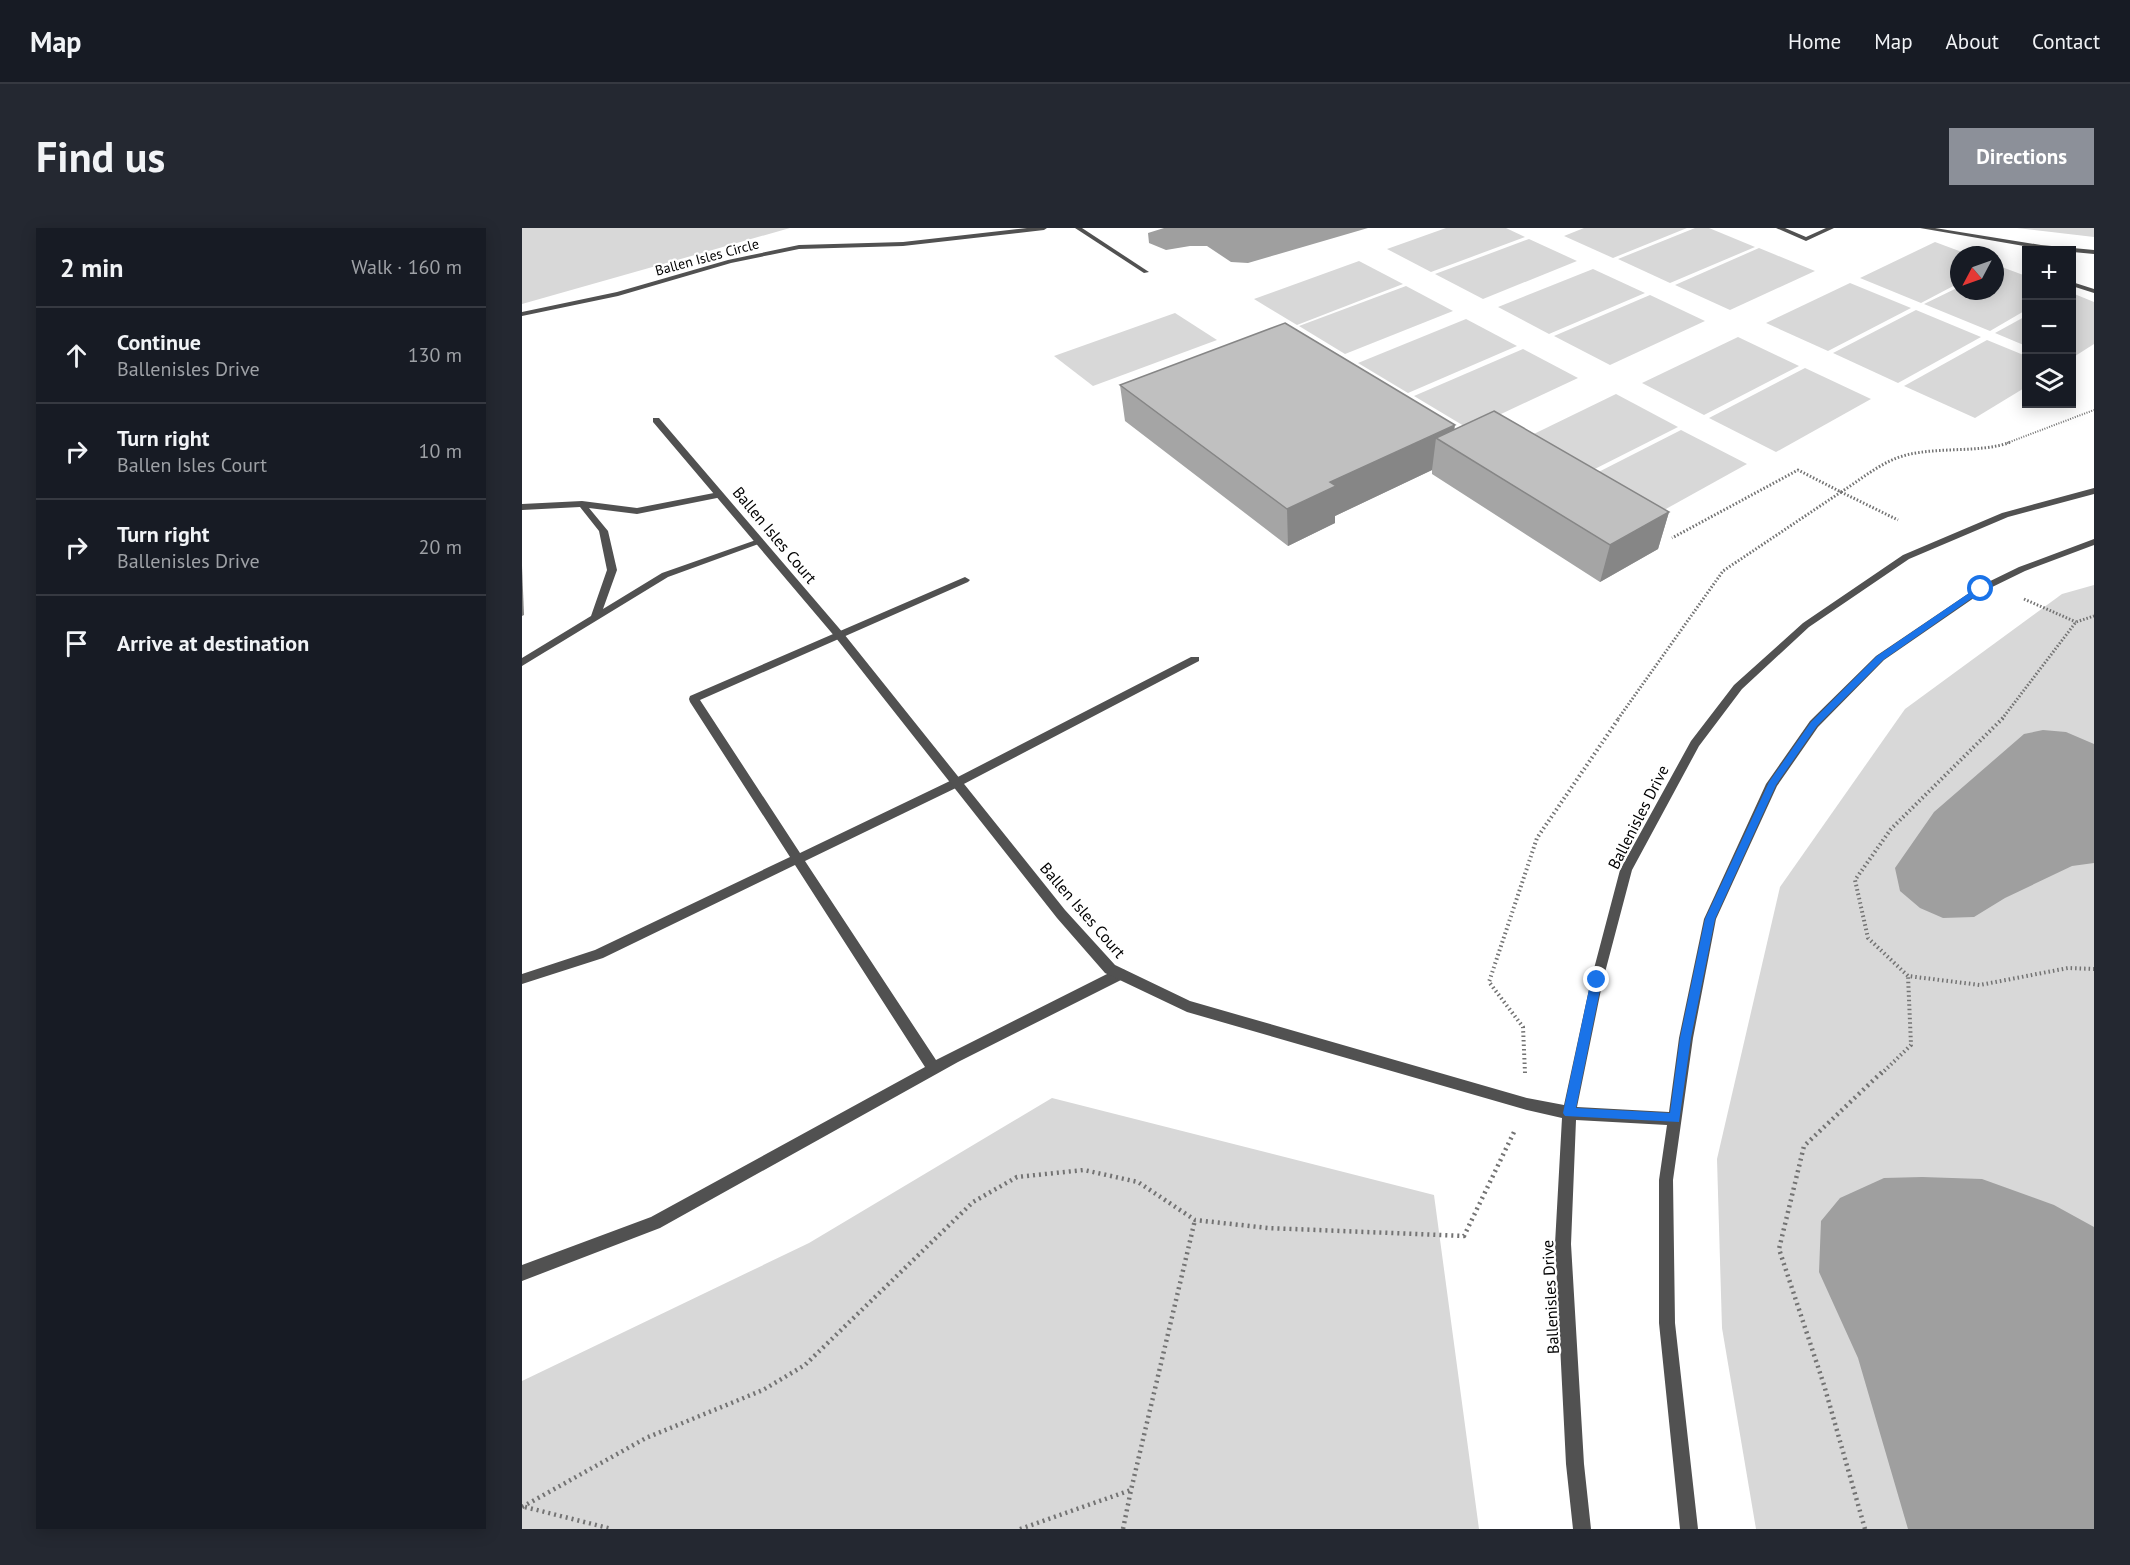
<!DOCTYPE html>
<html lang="en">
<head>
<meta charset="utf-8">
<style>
	:root { --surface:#171b24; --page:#242831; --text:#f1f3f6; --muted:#9ea1a6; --line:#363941; --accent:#8c9099 }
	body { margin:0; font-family:"PT Sans",sans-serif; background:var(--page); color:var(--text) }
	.controls { position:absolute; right:18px; top:18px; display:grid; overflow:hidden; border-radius:0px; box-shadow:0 3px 15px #0003 }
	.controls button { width:54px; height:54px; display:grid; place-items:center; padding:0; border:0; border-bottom:2px solid var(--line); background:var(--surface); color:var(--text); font:30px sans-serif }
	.compass { position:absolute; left:1428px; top:18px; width:54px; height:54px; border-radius:50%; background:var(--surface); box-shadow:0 3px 15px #0003; rotate:229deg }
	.stop { position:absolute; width:18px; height:18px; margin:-14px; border:4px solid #1a73e8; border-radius:50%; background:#fff }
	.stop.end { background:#1a73e8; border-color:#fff; box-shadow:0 2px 6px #0008 }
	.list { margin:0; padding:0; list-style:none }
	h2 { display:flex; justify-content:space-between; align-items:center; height:78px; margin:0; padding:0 24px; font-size:26px }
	h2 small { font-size:20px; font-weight:400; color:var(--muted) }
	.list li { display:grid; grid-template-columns:39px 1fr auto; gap:18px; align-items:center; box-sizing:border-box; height:96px; padding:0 24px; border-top:2px solid var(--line) }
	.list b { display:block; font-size:22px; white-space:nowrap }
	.list p { margin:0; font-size:20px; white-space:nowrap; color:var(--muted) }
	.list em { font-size:20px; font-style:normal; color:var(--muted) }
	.icon { flex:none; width:33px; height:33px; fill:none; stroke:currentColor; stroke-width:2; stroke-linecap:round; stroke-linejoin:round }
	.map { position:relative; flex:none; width:1572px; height:1301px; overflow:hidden; border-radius:0px }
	header { display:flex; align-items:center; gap:36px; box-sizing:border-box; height:84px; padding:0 30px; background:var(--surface); border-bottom:2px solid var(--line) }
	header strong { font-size:28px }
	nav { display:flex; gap:33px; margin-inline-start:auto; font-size:21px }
	.intro { display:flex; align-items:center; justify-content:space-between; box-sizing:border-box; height:144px; padding:0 36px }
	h1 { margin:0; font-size:42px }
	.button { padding:15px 27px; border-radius:0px; background:var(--accent); color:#fff; font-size:21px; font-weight:700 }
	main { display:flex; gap:36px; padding:0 36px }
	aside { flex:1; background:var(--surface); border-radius:0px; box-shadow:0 3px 15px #0003 }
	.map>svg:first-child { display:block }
</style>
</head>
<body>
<header>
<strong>Map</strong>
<nav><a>Home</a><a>Map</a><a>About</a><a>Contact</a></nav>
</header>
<div class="intro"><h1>Find us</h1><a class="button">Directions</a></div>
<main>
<aside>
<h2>2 min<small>Walk · 160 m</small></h2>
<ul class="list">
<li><svg class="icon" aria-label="ahead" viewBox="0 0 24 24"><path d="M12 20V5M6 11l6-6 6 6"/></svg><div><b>Continue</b><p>Ballenisles Drive</p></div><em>130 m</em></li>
<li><svg class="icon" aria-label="right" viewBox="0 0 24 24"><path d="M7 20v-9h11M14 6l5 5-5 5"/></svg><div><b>Turn right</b><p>Ballen Isles Court</p></div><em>10 m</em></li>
<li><svg class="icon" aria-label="right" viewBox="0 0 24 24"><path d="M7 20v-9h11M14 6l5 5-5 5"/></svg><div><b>Turn right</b><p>Ballenisles Drive</p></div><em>20 m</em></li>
<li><svg class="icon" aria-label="arrive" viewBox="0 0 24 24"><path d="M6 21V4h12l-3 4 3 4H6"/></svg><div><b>Arrive at destination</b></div></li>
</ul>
</aside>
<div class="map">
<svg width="1572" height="1301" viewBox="0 0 1572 1301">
	<rect width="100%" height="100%" fill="#fff"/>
	<g fill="#d8d8d8">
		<polygon points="0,0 268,0 0,76"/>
		<polygon points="924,0 984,0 1003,9 909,44 865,21"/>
		<polygon points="1062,0 1165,0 1091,30 1042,8"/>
		<polygon points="1173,0 1187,0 1233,19 1148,55 1096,31"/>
		<polygon points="1495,0 1572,0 1572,9"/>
		<polygon points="1007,11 1055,33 961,71 913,46"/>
		<polygon points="1413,14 1448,27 1437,27 1437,55 1399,75 1338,50"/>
		<polygon points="1237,20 1293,43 1208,82 1153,57"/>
		<polygon points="837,33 881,56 775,97 732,71"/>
		<polygon points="1477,38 1504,48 1504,82 1468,103 1402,76 1437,59 1437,63 1473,63 1473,40"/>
		<polygon points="1071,41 1123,65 1027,106 976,79"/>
		<polygon points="1328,55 1389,80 1306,123 1244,95"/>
		<polygon points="884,58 931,83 823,126 777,98"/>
		<polygon points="1550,65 1572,74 1572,116 1550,130"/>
		<polygon points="1128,67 1183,93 1088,137 1032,108"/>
		<polygon points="1394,82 1459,109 1376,155 1311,125"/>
		<polygon points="653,85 695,112 571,158 532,128"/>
		<polygon points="1504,88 1504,118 1473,105"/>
		<polygon points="944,91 995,118 886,165 836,135"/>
		<polygon points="1216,109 1277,138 1182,187 1120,155"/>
		<polygon points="1465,112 1504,128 1504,159 1453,190 1382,158"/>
		<polygon points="1001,121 1056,150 947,201 892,168"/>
		<polygon points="1283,140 1349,171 1254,224 1187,190"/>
		<polygon points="1094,166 1156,199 1045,255 985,219"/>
		<polygon points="1159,202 1225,236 1115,297 1049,258"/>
		<polygon points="1572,357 1572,1301 1234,1301 1200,1100 1195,931 1258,659 1383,481 1540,366"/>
		<polygon points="530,870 912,967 957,1301 0,1301 0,1153 287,1015"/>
	</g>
	<g fill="#9f9f9f">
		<polygon points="642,0 846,0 726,35 709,34 685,18 668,18 644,22 627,15 626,5"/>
		<polygon points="1521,502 1544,504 1572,516 1572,635 1550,638 1483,670 1452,689 1421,690 1398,680 1378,663 1373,640 1412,584 1502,506"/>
		<polygon points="1400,949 1460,951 1532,977 1572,999 1572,1301 1386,1301 1336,1130 1297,1044 1299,993 1318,970 1362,950"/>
	</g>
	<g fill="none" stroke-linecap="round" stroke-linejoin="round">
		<polyline stroke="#737373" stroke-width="2" stroke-dasharray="1 1.5" stroke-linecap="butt" points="1485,215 1572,182"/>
		<g stroke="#737373" stroke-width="3" stroke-dasharray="1.5 2" stroke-linecap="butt">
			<path d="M1319,264C1335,254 1352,240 1370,232C1405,216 1455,227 1489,214"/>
			<polyline points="1319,264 1376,292"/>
			<polyline points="1502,371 1554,394"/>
			<polyline points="1096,491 1201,343 1319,264 1276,242 1150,310"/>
			<polyline points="1480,491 1554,394 1572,388"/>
		</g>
		<g stroke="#737373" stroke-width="4" stroke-dasharray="1.5 3" stroke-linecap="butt">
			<polyline points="1481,490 1369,601 1333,652 1346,710 1386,748 1458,757 1546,740 1572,741"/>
			<polyline points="1003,845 1001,799 967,754 1015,610 1097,490"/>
			<polyline points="1359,846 1389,817 1386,748"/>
		</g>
		<g stroke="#737373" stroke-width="4.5" stroke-dasharray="2 4" stroke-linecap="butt">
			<polyline points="0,1279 124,1210 241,1162 283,1137 451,974 495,949 562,942 616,954 673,992 746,1000 942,1008 992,904"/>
			<polyline points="3,1279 90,1301"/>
			<polyline points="498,1301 609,1262 673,992"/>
			<polyline points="601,1301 609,1262"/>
			<polyline points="1343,1301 1302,1157 1257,1021 1282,918 1360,844"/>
		</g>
		<g fill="#515151" fill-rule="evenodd">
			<polygon points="553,0 560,0 627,44 622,45"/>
			<polygon points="1254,0 1263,0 1284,9 1304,0 1312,0 1284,13"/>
			<polygon points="1550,54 1572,61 1572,65 1550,58"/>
			<polygon points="197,264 200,265 200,269 115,286 67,280 86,303 95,342 81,381 140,345 234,312 237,311 242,314 146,349 0,438 0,430 69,388 85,342 77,303 58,279 0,282 0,276 60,273 115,280"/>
			<polygon points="443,349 448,352 446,354 178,472 278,625 430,552 669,429 677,429 677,433 438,558 283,633 414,832 593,742 598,741 603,742 604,746 603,750 436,834 138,1000 0,1053 0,1037 129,989 403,839 273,637 81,730 0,756 0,746 73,722 268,629 168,474 167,471 168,468"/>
		</g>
		<g fill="#515151" fill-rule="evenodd">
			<polygon points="505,0 525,0 522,2 381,18 277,21 209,35 96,68 0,88 0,84 95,64 206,32 277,17 381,14"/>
			<polygon points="1398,0 1413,0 1519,17 1572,22 1572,26 1519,21"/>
			<polygon points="131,190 137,190 322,406 543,682 593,737 668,773 1005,870 1042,877 1069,752 1098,642 1169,513 1212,457 1281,395 1381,327 1480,285 1572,260 1572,266 1486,289 1387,331 1287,399 1220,461 1177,518 1110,642 1081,752 1055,879 1147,884 1157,810 1182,691 1244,556 1288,493 1354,428 1456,359 1497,339 1572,311 1572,317 1503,343 1462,363 1362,432 1296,499 1255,558 1194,691 1171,810 1151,952 1153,1095 1176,1301 1158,1301 1137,1095 1137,952 1145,897 1054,892 1049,1016 1062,1236 1069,1301 1051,1301 1044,1236 1033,1016 1040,890 1005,882 665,784 583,745 535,690 314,410 131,194"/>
		</g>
	</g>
	<polygon fill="#a5a5a5" points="598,157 932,201 1147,284 1136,321 1078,354 910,246 910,242 813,288 813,295 766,318 603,193"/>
	<g fill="#868686">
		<polygon points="933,197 930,220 914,210 910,242 813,288 813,295 766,318 765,281 808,254"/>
		<polygon points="1147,284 1136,321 1078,354 1088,317"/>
		<polygon points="0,338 2,387 0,388"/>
	</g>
	<g fill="#c0c0c0" stroke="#868686" stroke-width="1.5">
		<polygon points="763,95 933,197 808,254 814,258 765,281 598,157"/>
		<polygon points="972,183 1147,284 1088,317 914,210"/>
	</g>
	<polygon fill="#1a73e8" points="1456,359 1463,361 1361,432 1295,498 1254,557 1193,691 1169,810 1157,894 1043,888 1041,885 1069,752 1075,748 1080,752 1054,880 1148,885 1158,810 1183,691 1247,554 1289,494 1355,428"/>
	<g text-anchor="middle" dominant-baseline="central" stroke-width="4.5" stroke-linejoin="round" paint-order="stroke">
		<g font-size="14" fill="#000" stroke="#fff">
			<text transform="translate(185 29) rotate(-15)">Ballen Isles Circle</text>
		</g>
		<g font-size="16" fill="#000" stroke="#fff">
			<text transform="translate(253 307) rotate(50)">Ballen Isles Court</text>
			<text transform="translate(1116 589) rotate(-63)">Ballenisles Drive</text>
			<text transform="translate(561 682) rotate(49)">Ballen Isles Court</text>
			<text transform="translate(1028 1069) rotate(-93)">Ballenisles Drive</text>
		</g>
	</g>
</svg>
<div class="controls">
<button>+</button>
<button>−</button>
<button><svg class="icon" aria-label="layers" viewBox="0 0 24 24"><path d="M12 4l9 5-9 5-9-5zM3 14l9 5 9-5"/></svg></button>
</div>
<svg class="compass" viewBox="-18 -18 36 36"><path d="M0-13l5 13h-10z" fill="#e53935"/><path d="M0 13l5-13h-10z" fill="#9ea1a6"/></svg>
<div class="stop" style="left:1459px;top:361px"></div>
<div class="stop end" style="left:1075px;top:752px"></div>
</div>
</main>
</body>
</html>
